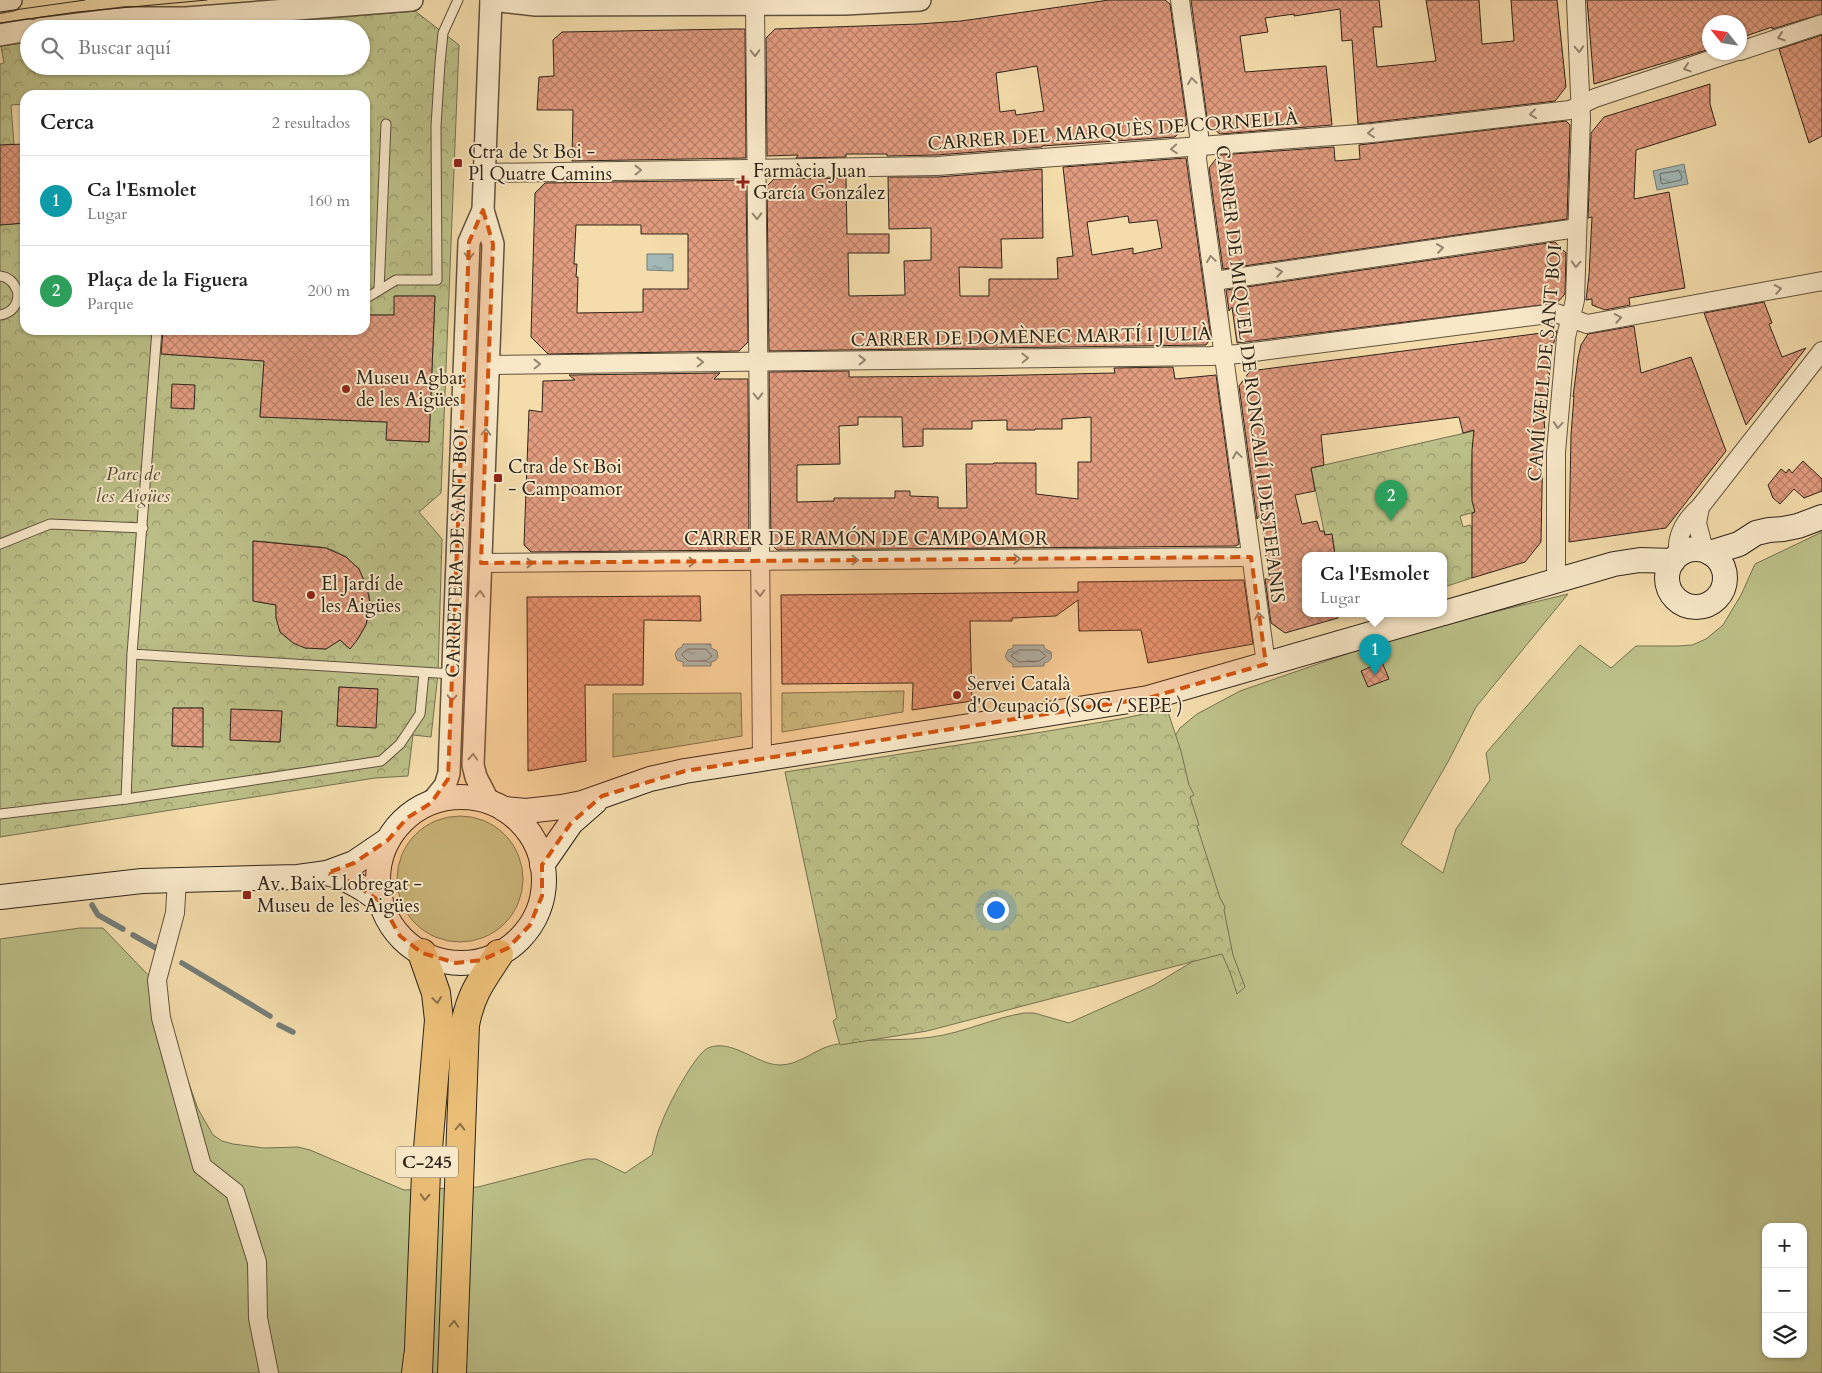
<!DOCTYPE html>
<html lang="es">
<head>
<meta charset="utf-8">
<style>
	:root { --surface:#fff; --page:#f6f6f6; --text:#222; --muted:#767676; --line:#e0e0e0; --accent:#8f2418 }
	body { margin:0; font-family:Cardo,serif; background:var(--page); color:var(--text) }
	.controls { position:absolute; right:15px; bottom:15px; display:grid; overflow:hidden; border-radius:10px; box-shadow:0 1px 4px #0004 }
	.controls button { width:45px; height:45px; display:grid; place-items:center; padding:0; border:0; border-bottom:1px solid var(--line); background:var(--surface); color:var(--text); font:25px sans-serif }
	.compass { position:absolute; left:1702px; top:15px; width:45px; height:45px; border-radius:50%; background:var(--surface); box-shadow:0 1px 4px #0004; rotate:300deg }
	.you { position:absolute; left:995px; top:909px; width:18px; height:18px; margin:-12px; border:4px solid #fff; border-radius:50%; background:#1a73e8; box-shadow:0 0 0 8px #1a73e833 }
	.badge { display:grid; place-items:center; width:32px; height:32px; border-radius:50%; background:var(--accent); color:#fff; font-size:16px; font-weight:700 }
	.pin { position:absolute; translate:-50% -41px; filter:drop-shadow(0 1px 2px #0008) }
	.pin::after { content:''; position:absolute; top:26px; width:18px; height:15px; background:inherit; clip-path:polygon(0 0,100% 0,50% 100%) }
	.popup { position:absolute; left:1302px; top:552px; width:145px; height:65px; box-sizing:border-box; display:grid; place-content:center; border-radius:10px; background:var(--surface); filter:drop-shadow(0 1px 4px #0005); font-size:16px; white-space:nowrap; color:var(--muted) }
	.popup b { font-size:19px; color:var(--text) }
	.popup::after { content:''; position:absolute; left:50%; top:100%; margin-left:-10px; border:10px solid transparent; border-top-color:var(--surface) }
	.list { margin:0; padding:0; list-style:none }
	h2 { display:flex; justify-content:space-between; align-items:center; height:65px; margin:0; padding:0 20px; font-size:21px }
	h2 small { font-size:16px; font-weight:400; color:var(--muted) }
	.list li { display:grid; grid-template-columns:32px 1fr auto; gap:15px; align-items:center; box-sizing:border-box; height:90px; padding:0 20px; border-top:1px solid var(--line) }
	.list b { display:block; font-size:19px; white-space:nowrap }
	.list p { margin:0; font-size:16px; white-space:nowrap; color:var(--muted) }
	.list em { font-size:16px; font-style:normal; color:var(--muted) }
	.icon { flex:none; width:28px; height:28px; fill:none; stroke:currentColor; stroke-width:2; stroke-linecap:round; stroke-linejoin:round }
	.map { position:relative; flex:none; width:1822px; height:1373px; overflow:hidden }
	.search { position:absolute; background:var(--surface); box-shadow:0 1px 4px #0004; left:20px; top:20px; width:350px; height:55px; display:flex; align-items:center; gap:12px; box-sizing:border-box; padding:0 18px; border-radius:28px; color:var(--muted); font-size:19px }
	.panel { position:absolute; background:var(--surface); box-shadow:0 1px 4px #0004; left:20px; top:90px; width:350px; height:245px; border-radius:15px }
	.map>svg:first-child { display:block }
</style>
</head>
<body>
<div class="map">
<svg width="1822" height="1373" viewBox="0 0 1822 1373">
	<defs>
		<pattern id="park-crowns" width="20" height="18" patternUnits="userSpaceOnUse" patternTransform="scale(1.25)"><rect width="20" height="18" fill="#bcc088"/><path d="M2 6a3 3 0 1 1 6 0M12 15a3 3 0 1 1 6 0" fill="none" stroke="#999c6e"/></pattern>
		<pattern id="water-ripples" width="26" height="14" patternUnits="userSpaceOnUse" patternTransform="scale(1.25)"><rect width="26" height="14" fill="#a2b8b6"/><path d="M2 4q2-2 4 0t4 0M15 11q2-2 4 0t4 0" fill="none" stroke="#849593"/></pattern>
		<pattern id="building-cross-hatch" width="8" height="8" patternUnits="userSpaceOnUse" patternTransform="scale(1.25)"><rect width="8" height="8" fill="#e29c7f"/><path d="M0 0l8 8M0 8l8-8" fill="none" stroke="#b87f67"/></pattern>
	</defs>
	<rect width="100%" height="100%" fill="#f4dcab"/>
	<filter id="stains"><feTurbulence type="fractalNoise" baseFrequency=".004" numOctaves="4"/><feColorMatrix values="0 0 0 0 .2 0 0 0 0 .09 0 0 0 0 .02 0 0 0 .5 -.17"/></filter>
	<radialGradient id="worn" r=".72"><stop offset=".6" stop-color="#630" stop-opacity="0"/><stop offset="1" stop-color="#630" stop-opacity=".3"/></radialGradient>
	<g fill="#bcc088" stroke="#757251" fill-rule="evenodd">
		<path d="M1822,532V1373H0V939L80,928H103L152,979L198,1109L213,1135L222,1141L233,1144L264,1148L298,1147L310,1150L404,1190L478,1187L586,1159H596L625,1173L652,1155C655,1144 657,1132 662,1122C667,1107 695,1054 708,1048C732,1038 757,1065 780,1065C800,1065 815,1049 833,1045C865,1037 900,1042 932,1037C963,1033 993,1018 1024,1013H1034L1069,1023L1154,985L1200,957L1175,736L1180,728L1197,714L1240,691L1407,633L1568,594L1476,707L1449,760L1401,844L1443,873L1456,829L1490,780L1486,753L1580,645L1611,668L1636,646H1678L1692,645L1706,639L1723,625L1741,595L1755,564ZM1766,1227H1803V1354H1766Z"/>
		<circle cx="460" cy="879" r="63"/>
	</g>
	<g fill="url(#park-crowns)" stroke="#757251" fill-rule="evenodd">
		<path d="M415,11L459,45L441,493L419,512L442,539L438,674L431,737L413,735L408,776L375,778L0,837V225L25,223V330H163L161,354L264,361L260,417L387,422V440L429,442L435,296H395L394,315H365V95H25V104L11,105L14,144L0,145V64L4,63L1,46L29,42V66H361V29L150,28H202ZM253,541C268,541 284,544 299,545C307,546 317,546 326,548C359,556 380,595 365,626C361,635 356,642 350,648L340,640L326,649L305,648L276,618V605L253,601ZM339,687L378,689L337,726ZM173,708H203L202,747L172,746ZM282,711L280,742L230,740Z"/>
		<path d="M1474,431C1472,457 1468,487 1475,512L1460,516L1463,527L1470,525L1472,530V578L1444,587V556H1335L1332,534L1325,535L1324,531L1311,468Z"/>
		<polygon points="904,691 903,712 782,732 782,693"/>
		<polygon points="741,693 742,736 613,757 613,694"/>
		<polygon points="1167,709 1181,751 1189,785 1194,795 1190,797 1199,825 1197,826 1220,898 1225,907 1224,910 1233,955 1245,987 1237,994 1230,972 1222,954 927,1031 840,1045 833,1021 837,1018 785,772 1042,732 1120,719"/>
	</g>
	<g fill="url(#water-ripples)" stroke="#747d78">
		<polygon points="1684,164 1688,184 1657,190 1653,171"/>
		<polygon points="647,254 673,254 673,271 647,270"/>
		<polygon points="683,644 711,644 711,648 717,651 718,657 715,661 711,662 711,666 683,666 683,662 677,660 675,654 678,649 682,647"/>
		<path d="M1013,645H1044V648L1051,652C1053,658 1050,662 1044,663V666L1013,667V664L1008,661L1005,656L1008,650L1013,648Z"/>
	</g>
	<g fill="none" stroke-linecap="round" stroke-linejoin="round">
		<g stroke="#686e68" stroke-width="1">
			<polygon points="1679,171 1682,177 1681,180 1663,184 1661,183 1660,174"/>
			<polygon points="688,649 706,649 712,656 706,661 688,661 682,655"/>
			<polygon points="1019,650 1039,650 1046,656 1039,661 1019,662 1011,656"/>
		</g>
		<g stroke="#747d78" stroke-width="5.5">
			<polyline points="92,905 98,915 123,929"/>
			<polyline points="133,935 156,948"/>
			<polyline points="182,963 270,1016"/>
			<polyline points="279,1025 293,1032"/>
		</g>
	</g>
	<g fill="url(#building-cross-hatch)" stroke="#2e241a" fill-rule="evenodd">
		<path d="M1109,0H1165L1170,4L1187,124L1175,137L1042,146V147L937,155L887,156V154H846V157L796,158L798,155L767,156L766,38L775,29L919,24L961,21ZM1037,66L1044,111L1016,115L1015,110L1000,112L996,73Z"/>
		<polygon points="1191,0 1379,0 1382,27 1373,27 1377,67 1436,61 1426,0 1479,0 1482,44 1514,41 1511,0 1557,0 1566,87 1555,101 1358,124 1352,40 1342,41 1340,9 1294,16 1294,14 1265,18 1268,32 1240,36 1245,72 1326,66 1332,125 1220,134 1208,125"/>
		<polygon points="1587,0 1822,0 1822,14 1772,29 1772,27 1740,38 1740,22 1710,22 1710,49 1594,84"/>
		<polygon points="732,29 745,29 746,158 572,161 573,110 537,110 539,77 554,76 553,40 562,32"/>
		<polygon points="1822,35 1822,136 1809,143 1779,49"/>
		<polygon points="1710,84 1710,104 1716,125 1636,150 1634,199 1669,192 1685,288 1629,298 1630,305 1605,310 1592,305 1592,299 1586,300 1589,275 1592,217 1588,218 1591,133 1604,117"/>
		<polygon points="1566,121 1570,125 1567,219 1223,269 1209,168 1219,155 1334,147 1335,161 1360,159 1359,145"/>
		<polygon points="25,144 25,223 0,225 0,145"/>
		<path d="M1186,158L1211,338L1206,345L769,351L767,186L774,179L846,178L847,234H889V253H848L849,296L905,295L904,261L931,260V228L889,229L888,177H938L1042,169L1043,238L1001,239L1002,268L959,267L960,296H989V279H1058L1057,258L1073,256L1063,167ZM1128,216L1129,223L1157,220L1162,248L1133,254V248L1092,255L1087,222Z"/>
		<path d="M746,180L748,342L739,351L548,354L531,337L535,193L545,183ZM576,225H641V234H688V289H643V312L577,313L578,277H576L577,264H574Z"/>
		<polygon points="1555,242 1566,253 1565,294 1557,303 1237,343 1232,307 1229,311 1226,290"/>
		<polygon points="394,296 435,296 429,442 386,440 387,422 260,417 264,361 161,354 163,330 365,330 365,315 394,315"/>
		<polygon points="1764,302 1772,323 1769,324 1782,357 1806,348 1746,425 1704,313"/>
		<polygon points="1634,326 1641,373 1691,357 1726,451 1666,528 1569,542 1571,435 1574,396 1573,397 1578,358 1581,345 1588,334"/>
		<polygon points="1557,331 1548,364 1550,379 1548,404 1543,405 1545,432 1543,440 1541,542 1525,562 1472,578 1472,513 1475,512 1472,501 1472,450 1474,430 1463,433 1459,417 1321,435 1324,465 1311,468 1315,491 1295,495 1302,524 1317,521 1320,531 1324,531 1325,535 1332,534 1335,556 1306,556 1306,614 1337,614 1338,618 1285,633 1271,623 1265,579 1269,579 1260,515 1257,519 1239,386 1250,371"/>
		<path d="M1173,367L1175,379L1216,375L1239,544L1236,546L777,550L771,544L769,372L849,371V377L979,376L1115,373L1114,368ZM858,417H902L903,447L923,446V429H972V421L1007,420V430H1035V429H1062V419L1091,417V462H1078V499L1036,494V463H994L993,464H966L967,508H938V497L910,496V491H895V498H834V501L797,502V465L840,464L839,426L858,425Z"/>
		<polygon points="720,373 714,379 748,379 749,550 531,552 524,545 529,410 542,412 543,381 575,380 569,375"/>
		<polygon points="172,384 195,385 194,409 171,408"/>
		<polygon points="1803,461 1822,479 1822,491 1804,498 1794,489 1780,504 1773,498 1768,485 1781,469 1786,473 1789,469 1792,473"/>
		<polygon points="253,541 326,548 346,557 359,569 367,588 370,603 366,625 357,640 350,649 340,640 326,649 305,648 293,643 280,632 276,618 276,605 253,601"/>
		<polygon points="1244,580 1253,644 1148,663 1141,630 1079,631 1078,600 1056,616 1012,618 1012,621 970,621 972,701 912,710 913,683 782,684 781,595 1078,592 1078,582"/>
		<polygon points="700,596 701,621 644,620 643,685 585,685 586,761 528,771 527,597"/>
		<polygon points="1382,662 1389,679 1368,687 1361,671"/>
		<polygon points="339,687 378,689 376,728 337,726"/>
		<polygon points="173,708 203,708 203,747 172,746"/>
		<polygon points="231,709 282,711 280,742 230,740"/>
	</g>
	<g fill="none" stroke-linecap="round" stroke-linejoin="round">
		<defs>
			<g id="service">
				<path d="M0,276C10,277 15,284 18,293C18,305 12,313 0,315"/>
				<polyline points="379,290 386,124"/>
				<polyline points="365,296 368,297 396,280 437,280 436,126 440,63 443,33 458,0"/>
				<polyline points="157,330 132,654 453,674"/>
				<polyline points="0,544 50,524 143,528"/>
				<polyline points="126,799 132,654"/>
				<polyline points="0,814 126,799 381,761 400,744 420,714 424,673"/>
			</g>
			<g id="minor">
				<polyline points="1180,0 1199,135 1197,159 1266,664"/>
				<polyline points="755,4 762,759"/>
				<polyline points="1740,51 1822,24"/>
				<polyline points="484,173 937,166 1373,133 1570,110 1595,98 1734,52"/>
				<polyline points="1214,281 1577,228"/>
				<polyline points="488,365 1211,356 1238,354 1556,313 1587,324 1822,281"/>
				<polyline points="1700,507 1697,523 1704,550"/>
				<path d="M1678,555C1676,535 1685,520 1700,507L1822,351"/>
				<polyline points="481,563 1251,557"/>
				<polyline points="1556,580 1556,452 1566,337 1575,300 1581,118 1576,0"/>
				<polyline points="177,880 175,913 157,980 161,1018 202,1166 235,1192 257,1262 258,1318 269,1373"/>
			</g>
			<g id="tertiary">
				<polyline points="491,0 536,5 845,4 920,0"/>
				<polyline points="0,2 11,0"/>
				<polyline points="39,29 127,18 186,18 412,0"/>
				<polyline points="0,35 29,30"/>
				<polyline points="489,802 476,777 473,765 493,244 483,210 491,0"/>
				<polyline points="431,803 445,786 449,773 469,242 483,210"/>
			</g>
			<g id="secondary">
				<circle cx="1696" cy="578" r="29"/>
				<polyline points="1710,553 1739,544 1756,533 1769,530 1783,529 1798,526 1822,517"/>
				<polyline points="1444,613 1614,564 1640,560 1673,561"/>
				<circle cx="461" cy="880" r="83"/>
				<polyline points="504,809 526,811 562,807 582,803 650,779 685,771 1148,698 1440,614"/>
				<polyline points="542,865 571,823 595,802"/>
				<path d="M327,873C348,878 365,889 381,902"/>
				<polyline points="0,897 142,881 298,877 327,873 354,863 388,840"/>
			</g>
			<g id="trunk">
				<polyline points="418,1373 426,1172 439,1020 436,993 422,953"/>
				<path d="M452,1373L465,1025C471,993 482,980 499,954"/>
			</g>
			<polyline id="motorway" points="416,1373 418,1357"/>
		</defs>
		<use href="#service" stroke="#60523e" stroke-width="11"/>
		<use href="#minor" stroke="#60523e" stroke-width="20"/>
		<use href="#tertiary" stroke="#60523e" stroke-width="24"/>
		<use href="#secondary" stroke="#2e241a" stroke-width="26"/>
		<use href="#trunk" stroke="#2e241a" stroke-width="30"/>
		<use href="#motorway" stroke="#2e241a" stroke-width="30"/>
		<use href="#service" stroke="#f8e8c8" stroke-width="9"/>
		<use href="#minor" stroke="#f8e8c8" stroke-width="18"/>
		<use href="#tertiary" stroke="#f8e8c8" stroke-width="21"/>
		<use href="#secondary" stroke="#f8e8c8" stroke-width="24"/>
		<use href="#trunk" stroke="#eabe76" stroke-width="28"/>
		<use href="#motorway" stroke="#eabe76" stroke-width="28"/>
		<g stroke="#2e241a" stroke-width="1">
			<polyline points="0,12 85,0"/>
			<polyline points="0,23 77,12 207,0"/>
		</g>
	</g>
	<defs><path id="oneway-chevron" d="M-2-3.5L2.5 0L-2 3.5" fill="none" stroke-width="1.6" stroke-linecap="round" stroke-linejoin="round" transform="scale(1.25)"/></defs>
	<g stroke="#938671">
		<use href="#oneway-chevron" transform="translate(1781 37) rotate(162)"/>
		<use href="#oneway-chevron" transform="translate(1579 49) rotate(88)"/>
		<use href="#oneway-chevron" transform="translate(755 53) rotate(89)"/>
		<use href="#oneway-chevron" transform="translate(1687 68) rotate(162)"/>
		<use href="#oneway-chevron" transform="translate(1192 81) rotate(-98)"/>
		<use href="#oneway-chevron" transform="translate(1533 114) rotate(173)"/>
		<use href="#oneway-chevron" transform="translate(1371 133) rotate(175)"/>
		<use href="#oneway-chevron" transform="translate(1174 149) rotate(176)"/>
		<use href="#oneway-chevron" transform="translate(638 170) rotate(-1)"/>
		<use href="#oneway-chevron" transform="translate(757 216) rotate(89)"/>
		<use href="#oneway-chevron" transform="translate(1440 248) rotate(-8)"/>
		<use href="#oneway-chevron" transform="translate(469 256) rotate(92)"/>
		<use href="#oneway-chevron" transform="translate(1211 259) rotate(-98)"/>
		<use href="#oneway-chevron" transform="translate(1576 264) rotate(92)"/>
		<use href="#oneway-chevron" transform="translate(1279 272) rotate(-8)"/>
		<use href="#oneway-chevron" transform="translate(1778 289) rotate(-10)"/>
		<use href="#oneway-chevron" transform="translate(1618 318) rotate(-10)"/>
		<use href="#oneway-chevron" transform="translate(1025 358) rotate(-1)"/>
		<use href="#oneway-chevron" transform="translate(862 360) rotate(-1)"/>
		<use href="#oneway-chevron" transform="translate(700 362) rotate(-1)"/>
		<use href="#oneway-chevron" transform="translate(537 364) rotate(-1)"/>
		<use href="#oneway-chevron" transform="translate(758 396) rotate(89)"/>
		<use href="#oneway-chevron" transform="translate(1558 425) rotate(95)"/>
		<use href="#oneway-chevron" transform="translate(486 432) rotate(-88)"/>
		<use href="#oneway-chevron" transform="translate(1237 455) rotate(-98)"/>
		<use href="#oneway-chevron" transform="translate(1017 559)"/>
		<use href="#oneway-chevron" transform="translate(855 560)"/>
		<use href="#oneway-chevron" transform="translate(692 562)"/>
		<use href="#oneway-chevron" transform="translate(530 563)"/>
		<use href="#oneway-chevron" transform="translate(760 593) rotate(89)"/>
		<use href="#oneway-chevron" transform="translate(480 594) rotate(-88)"/>
		<use href="#oneway-chevron" transform="translate(1259 616) rotate(-98)"/>
		<use href="#oneway-chevron" transform="translate(452 698) rotate(92)"/>
		<use href="#oneway-chevron" transform="translate(473 757) rotate(-87)"/>
	</g>
	<g stroke="#8c7148">
		<use href="#oneway-chevron" transform="translate(437 1000) rotate(83)"/>
		<use href="#oneway-chevron" transform="translate(460 1127) rotate(-88)"/>
		<use href="#oneway-chevron" transform="translate(425 1197) rotate(93)"/>
		<use href="#oneway-chevron" transform="translate(454 1324) rotate(-87)"/>
	</g>
	<path fill="#d5540d" fill-opacity="0.2" stroke="#d5540d" stroke-width="4" stroke-dasharray="10 6" stroke-linejoin="round" d="M483,210L493,244L481,563L1251,557L1266,664L1148,698L685,771L602,796L571,823L542,865V896L530,925L508,948L482,960L456,963L422,953L400,936L381,902L353,883L327,873L354,863L388,840L407,818L431,803L448,779L469,242Z"/>
	<g fill="#8f2418" stroke="#f8e8c8" stroke-width="2">
		<rect x="453" y="158" width="10" height="10" rx="2.5"/>
		<path d="M740.5 174.5h5v5h5v5h-5v5h-5v-5h-5v-5h5z"/>
		<circle cx="346" cy="389" r="5"/>
		<rect x="493" y="473" width="10" height="10" rx="2.5"/>
		<circle cx="311" cy="595" r="5"/>
		<circle cx="957" cy="695" r="5"/>
		<rect x="242" y="890" width="10" height="10" rx="2.5"/>
	</g>
	<g text-anchor="middle" dominant-baseline="central" stroke-width="4" stroke-linejoin="round" paint-order="stroke">
		<rect fill="#f8e8c8" stroke="#6b5f4e" stroke-width="1" x="396" y="1146.5" width="62" height="31" rx="4"/>
		<g font-size="18" font-weight="bold" fill="#2e241a">
			<text x="427" y="1162">C-245</text>
		</g>
		<g font-size="19" fill="#2e241a" stroke="#f8e8c8">
			<text transform="translate(1113 131) rotate(-4)">CARRER DEL MARQUÈS DE CORNELLÀ</text>
			<text transform="translate(1031 337) rotate(-1)">CARRER DE DOMÈNEC MARTÍ I JULIÀ</text>
			<text transform="translate(1545 363) rotate(-85)">CAMÍ VELL DE SANT BOI</text>
			<text transform="translate(1250 374) rotate(83)">CARRER DE MIQUEL DE RONCALÍ I DESTEFANIS</text>
			<text x="866" y="539">CARRER DE RAMÓN DE CAMPOAMOR</text>
			<text transform="translate(457 553) rotate(-88)">CARRETERA DE SANT BOI</text>
		</g>
		<g font-size="19" fill="#2e241a" stroke="#f8e8c8" text-anchor="start">
			<text x="468" y="152">Ctra de St Boi -<tspan x="468" dy="22">Pl Quatre Camins</tspan></text>
			<text x="753" y="171">Farmàcia Juan<tspan x="753" dy="22">García González</tspan></text>
			<text x="356" y="378">Museu Agbar<tspan x="356" dy="22">de les Aigües</tspan></text>
			<text x="508" y="467">Ctra de St Boi<tspan x="508" dy="22">- Campoamor</tspan></text>
			<text x="321" y="584">El Jardí de<tspan x="321" dy="22">les Aigües</tspan></text>
			<text x="967" y="684">Servei Català<tspan x="967" dy="22">d'Ocupació (SOC / SEPE )</tspan></text>
			<text x="257" y="884">Av. Baix Llobregat -<tspan x="257" dy="22">Museu de les Aigües</tspan></text>
		</g>
		<g font-size="19" font-style="italic" fill="#524b36" stroke="#f8e8c8">
			<text x="133" y="474">Parc de<tspan x="133" dy="22">les Aigües</tspan></text>
		</g>
	</g>
	<rect width="100%" height="100%" filter="url(#stains)"/>
	<rect width="100%" height="100%" fill="url(#worn)"/>
</svg>
<div class="controls">
<button>+</button>
<button>−</button>
<button><svg class="icon" aria-label="layers" viewBox="0 0 24 24"><path d="M12 4l9 5-9 5-9-5zM3 14l9 5 9-5"/></svg></button>
</div>
<svg class="compass" viewBox="-18 -18 36 36"><path d="M0-13l5 13h-10z" fill="#e53935"/><path d="M0 13l5-13h-10z" fill="#767676"/></svg>
<div class="you"></div>
<div class="pin badge" style="left:1375px;top:675px;background:#0f9aa8">1</div>
<div class="popup"><b>Ca l'Esmolet</b>Lugar</div>
<div class="pin badge" style="left:1391px;top:521px;background:#2e9e5b">2</div>
<div class="search"><svg class="icon" aria-label="search" viewBox="0 0 24 24"><circle cx="10" cy="10" r="6"/><path d="M15 15l6 6"/></svg>Buscar aquí</div>
<section class="panel">
<h2>Cerca<small>2 resultados</small></h2>
<ul class="list">
<li><span class="badge" style="background:#0f9aa8">1</span><div><b>Ca l'Esmolet</b><p>Lugar</p></div><em>160 m</em></li>
<li><span class="badge" style="background:#2e9e5b">2</span><div><b>Plaça de la Figuera</b><p>Parque</p></div><em>200 m</em></li>
</ul>
</section>
</div>
</body>
</html>
